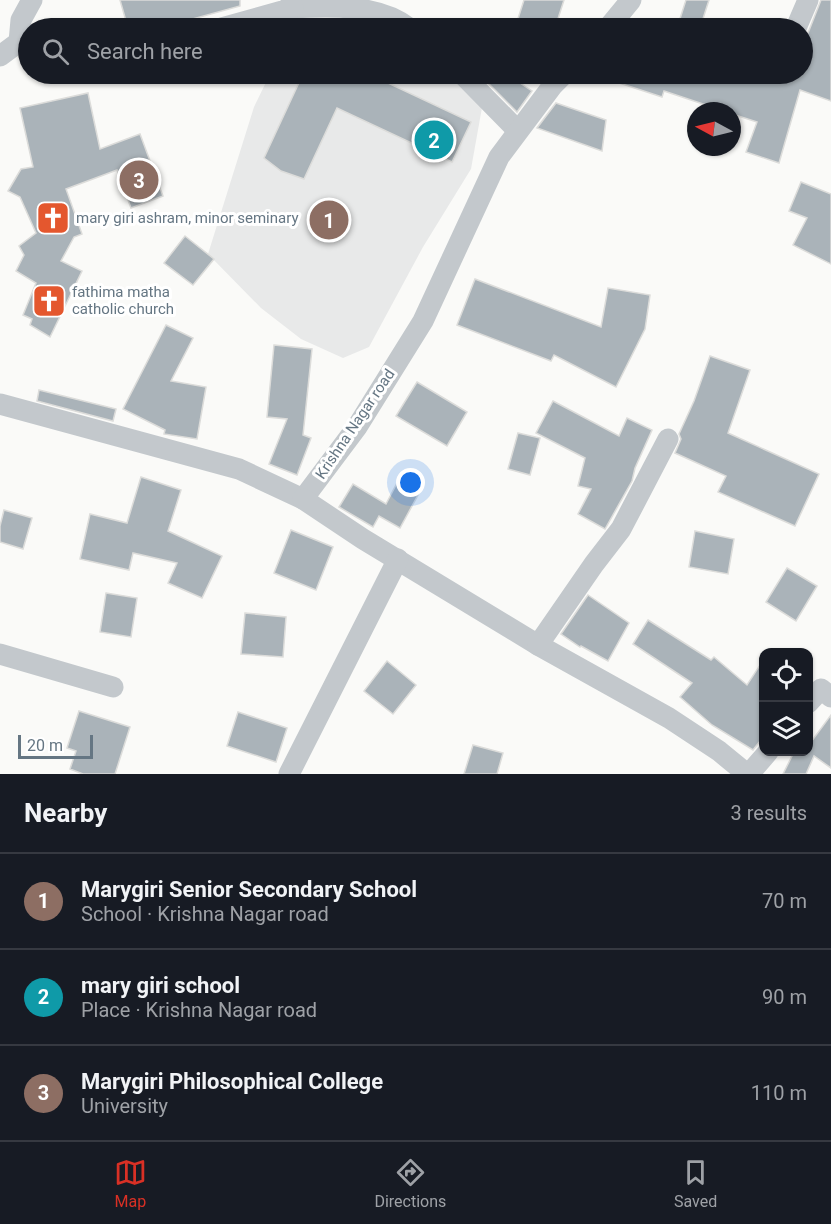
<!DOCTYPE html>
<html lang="en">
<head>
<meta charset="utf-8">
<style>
	:root { --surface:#171b24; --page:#20242c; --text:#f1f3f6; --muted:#9ea1a6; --line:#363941; --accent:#d93025 }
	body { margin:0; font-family:Roboto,sans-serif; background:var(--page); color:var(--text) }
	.controls { position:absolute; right:18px; bottom:18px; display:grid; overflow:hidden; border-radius:12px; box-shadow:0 2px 4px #0004 }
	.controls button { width:54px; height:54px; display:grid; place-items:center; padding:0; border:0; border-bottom:2px solid var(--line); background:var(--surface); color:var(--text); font:30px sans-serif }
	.compass { position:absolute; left:687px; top:102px; width:54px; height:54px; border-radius:50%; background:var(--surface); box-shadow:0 2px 4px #0004; rotate:277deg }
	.scale { position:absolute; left:18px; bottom:15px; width:75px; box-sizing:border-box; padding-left:6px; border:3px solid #657683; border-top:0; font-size:16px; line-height:21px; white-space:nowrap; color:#657683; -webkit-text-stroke:4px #fff; paint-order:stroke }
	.you { position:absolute; left:411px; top:483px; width:21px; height:21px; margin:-15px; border:4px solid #fff; border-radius:50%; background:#1a73e8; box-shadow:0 0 0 9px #1a73e833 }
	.badge { display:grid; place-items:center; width:39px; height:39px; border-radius:50%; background:var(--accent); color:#fff; font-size:20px; font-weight:700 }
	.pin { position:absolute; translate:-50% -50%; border:3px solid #fff; box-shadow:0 2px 6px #0006 }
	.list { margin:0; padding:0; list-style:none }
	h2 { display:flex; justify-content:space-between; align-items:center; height:78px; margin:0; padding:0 24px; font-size:26px }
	h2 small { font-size:20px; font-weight:400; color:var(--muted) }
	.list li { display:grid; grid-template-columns:39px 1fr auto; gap:18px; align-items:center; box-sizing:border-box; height:96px; padding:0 24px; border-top:2px solid var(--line) }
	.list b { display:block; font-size:22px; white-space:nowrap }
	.list p { margin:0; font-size:20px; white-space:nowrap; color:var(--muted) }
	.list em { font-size:20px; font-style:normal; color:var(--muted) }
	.icon { flex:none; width:33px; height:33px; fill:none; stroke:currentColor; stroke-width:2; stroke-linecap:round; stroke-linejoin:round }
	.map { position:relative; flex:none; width:831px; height:774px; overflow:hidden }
	.search { position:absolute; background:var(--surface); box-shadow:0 2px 4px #0004; left:18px; right:18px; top:18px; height:66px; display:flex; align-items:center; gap:15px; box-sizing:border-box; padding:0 21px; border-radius:33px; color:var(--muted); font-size:22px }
	.sheet { height:366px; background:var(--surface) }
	nav { display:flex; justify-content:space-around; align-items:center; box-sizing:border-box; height:84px; border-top:2px solid var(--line); background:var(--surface); font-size:16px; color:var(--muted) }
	nav a { display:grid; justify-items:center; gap:3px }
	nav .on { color:var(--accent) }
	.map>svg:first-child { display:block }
</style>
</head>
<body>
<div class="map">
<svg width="831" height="774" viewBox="0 0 831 774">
	<rect width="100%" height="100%" fill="#fafaf8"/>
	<polygon fill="#e8e9e9" points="270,74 443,74 448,75 483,102 471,169 423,247 369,347 343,358 301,339 261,308 208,254 254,107"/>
	<g fill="#aab3b9" stroke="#dcdcda" stroke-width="1.5">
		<polygon points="120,0 240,0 240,6 160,28 128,28"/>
		<polygon points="524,0 564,0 555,28 515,28"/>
		<polygon points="686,0 709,0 700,28 677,28"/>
		<polygon points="821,0 831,0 831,101 800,90 779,163 746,152 757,122 732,114 732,111 724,111 664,91 662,97 601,77 602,74 802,74 802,39 808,33"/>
		<polygon points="303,74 369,74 471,122 452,162 337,108 304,179 281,171 264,158"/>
		<polygon points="479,74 524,74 517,81 532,91 517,112"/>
		<polygon points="88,93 100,149 140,134 163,196 131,208 117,170 66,189 82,234 74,237 61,261 82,271 50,337 30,325 32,319 23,315 36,283 16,271 24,255 19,246 36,233 20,197 8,191 21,169 33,167 20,108"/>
		<polygon points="556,103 606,120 602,151 537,128"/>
		<polygon points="801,182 831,194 831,264 793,245 807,218 789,211"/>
		<polygon points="185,236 214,259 193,285 164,263"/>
		<polygon points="475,279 601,327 608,288 650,295 645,329 616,387 554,355 551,361 457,325"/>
		<polygon points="166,325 193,338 171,381 206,387 197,439 164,434 165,430 123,409"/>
		<polygon points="274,345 312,349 303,435 311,438 297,475 269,464 287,419 267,417"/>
		<polygon points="710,356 750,370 728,433 819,474 795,526 718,492 726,476 675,453 681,439 679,434 694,401"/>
		<polygon points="417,382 467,412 447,446 396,416"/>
		<polygon points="39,390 116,409 113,421 37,401"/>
		<polygon points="553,401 619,436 627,418 652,430 635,468 632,481 605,529 578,514 591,489 578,486 585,458 536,433"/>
		<polygon points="518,433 540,438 530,475 508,469"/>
		<polygon points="141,477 181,490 168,531 222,556 202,598 168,583 177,563 133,553 129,570 80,559 90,514 127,523"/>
		<polygon points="397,483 418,495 400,528 379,516 373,527 339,507 353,484 386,504"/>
		<polygon points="4,510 32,518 23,549 0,542 0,526"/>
		<polygon points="291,530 333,547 316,590 274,573"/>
		<polygon points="695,531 734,539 728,574 689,567"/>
		<polygon points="787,568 817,586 796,621 766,602"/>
		<polygon points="106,593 137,598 131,637 100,632"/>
		<polygon points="588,595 629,623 608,661 581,646 580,647 561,634"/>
		<polygon points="245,613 286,617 283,657 241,654"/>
		<polygon points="648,620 711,660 714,657 747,685 764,659 764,736 753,750 712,725 680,697 692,683 633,644"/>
		<polygon points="387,661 416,685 393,714 364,691"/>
		<polygon points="79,711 130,727 115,774 83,774 70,769 76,751 67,748"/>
		<polygon points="238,712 287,728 276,762 227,746"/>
		<polygon points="831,715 831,768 814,756 806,774 783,774 794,752 808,752 808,746"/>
		<polygon points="473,745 503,753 497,774 464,774"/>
	</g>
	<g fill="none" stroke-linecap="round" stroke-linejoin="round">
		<g stroke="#c3c8cc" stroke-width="21">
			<path d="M293,8C329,6 379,4 409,28"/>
			<polyline points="221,28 293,8 291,0"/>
			<polyline points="608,28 631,0"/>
			<polyline points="796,28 808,0"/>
			<polyline points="0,56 19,42 21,20 32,0"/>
			<polyline points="462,74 517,130"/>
			<polyline points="0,404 239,469 303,499 357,427 423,321 499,157 553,85 564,74"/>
			<polyline points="303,499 363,539 538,645 669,718 719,751 747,774"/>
			<polyline points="538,645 594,564 621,529 668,439"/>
			<polyline points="0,654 113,687"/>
			<polyline points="808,703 821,689 831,697"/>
			<polyline points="289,774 398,559"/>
			<polyline points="749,774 768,752"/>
		</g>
	</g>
	<defs>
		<symbol id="church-square" viewBox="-11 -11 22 22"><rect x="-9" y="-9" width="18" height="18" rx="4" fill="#e4572e" stroke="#fff"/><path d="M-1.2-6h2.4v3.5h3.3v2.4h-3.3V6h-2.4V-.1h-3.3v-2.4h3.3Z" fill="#fff"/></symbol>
	</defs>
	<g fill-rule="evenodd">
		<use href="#church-square" x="34" y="199" width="38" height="38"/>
		<use href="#church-square" x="30" y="282" width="38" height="38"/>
	</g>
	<g text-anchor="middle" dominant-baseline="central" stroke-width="6" stroke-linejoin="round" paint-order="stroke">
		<g font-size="15" fill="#657683" stroke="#fff" text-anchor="start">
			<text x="76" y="218">mary giri ashram, minor seminary</text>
			<text x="72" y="292">fathima matha<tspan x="72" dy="17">catholic church</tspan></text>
		</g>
		<g font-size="15" fill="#657683" stroke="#fff">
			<text transform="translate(355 424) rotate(-56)">Krishna Nagar road</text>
		</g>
	</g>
</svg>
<div class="controls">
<button><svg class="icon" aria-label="locate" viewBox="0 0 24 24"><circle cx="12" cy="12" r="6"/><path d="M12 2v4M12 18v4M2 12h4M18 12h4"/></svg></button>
<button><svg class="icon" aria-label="layers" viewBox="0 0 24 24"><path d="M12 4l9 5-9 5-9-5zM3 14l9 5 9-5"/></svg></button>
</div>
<svg class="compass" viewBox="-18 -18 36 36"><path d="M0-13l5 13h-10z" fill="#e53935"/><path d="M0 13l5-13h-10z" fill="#9ea1a6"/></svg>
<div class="scale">20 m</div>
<div class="you"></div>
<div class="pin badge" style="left:329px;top:220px;background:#8d6e63">1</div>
<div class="pin badge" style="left:434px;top:140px;background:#0f9aa8">2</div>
<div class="pin badge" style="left:139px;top:180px;background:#8d6e63">3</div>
<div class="search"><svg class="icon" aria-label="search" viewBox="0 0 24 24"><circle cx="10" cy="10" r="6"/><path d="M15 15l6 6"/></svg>Search here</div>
</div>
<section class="sheet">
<h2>Nearby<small>3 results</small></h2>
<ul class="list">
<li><span class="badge" style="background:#8d6e63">1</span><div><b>Marygiri Senior Secondary School</b><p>School · Krishna Nagar road</p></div><em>70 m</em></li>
<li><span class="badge" style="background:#0f9aa8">2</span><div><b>mary giri school</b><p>Place · Krishna Nagar road</p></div><em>90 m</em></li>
<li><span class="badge" style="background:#8d6e63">3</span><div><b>Marygiri Philosophical College</b><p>University</p></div><em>110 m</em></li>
</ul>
</section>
<nav>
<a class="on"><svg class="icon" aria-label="map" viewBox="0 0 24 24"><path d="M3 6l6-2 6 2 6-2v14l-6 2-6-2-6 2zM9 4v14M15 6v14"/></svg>Map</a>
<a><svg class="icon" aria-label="directions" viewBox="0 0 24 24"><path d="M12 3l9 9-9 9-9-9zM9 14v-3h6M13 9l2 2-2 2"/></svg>Directions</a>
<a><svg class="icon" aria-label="saved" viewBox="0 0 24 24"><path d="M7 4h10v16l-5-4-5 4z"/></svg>Saved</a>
</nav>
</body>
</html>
